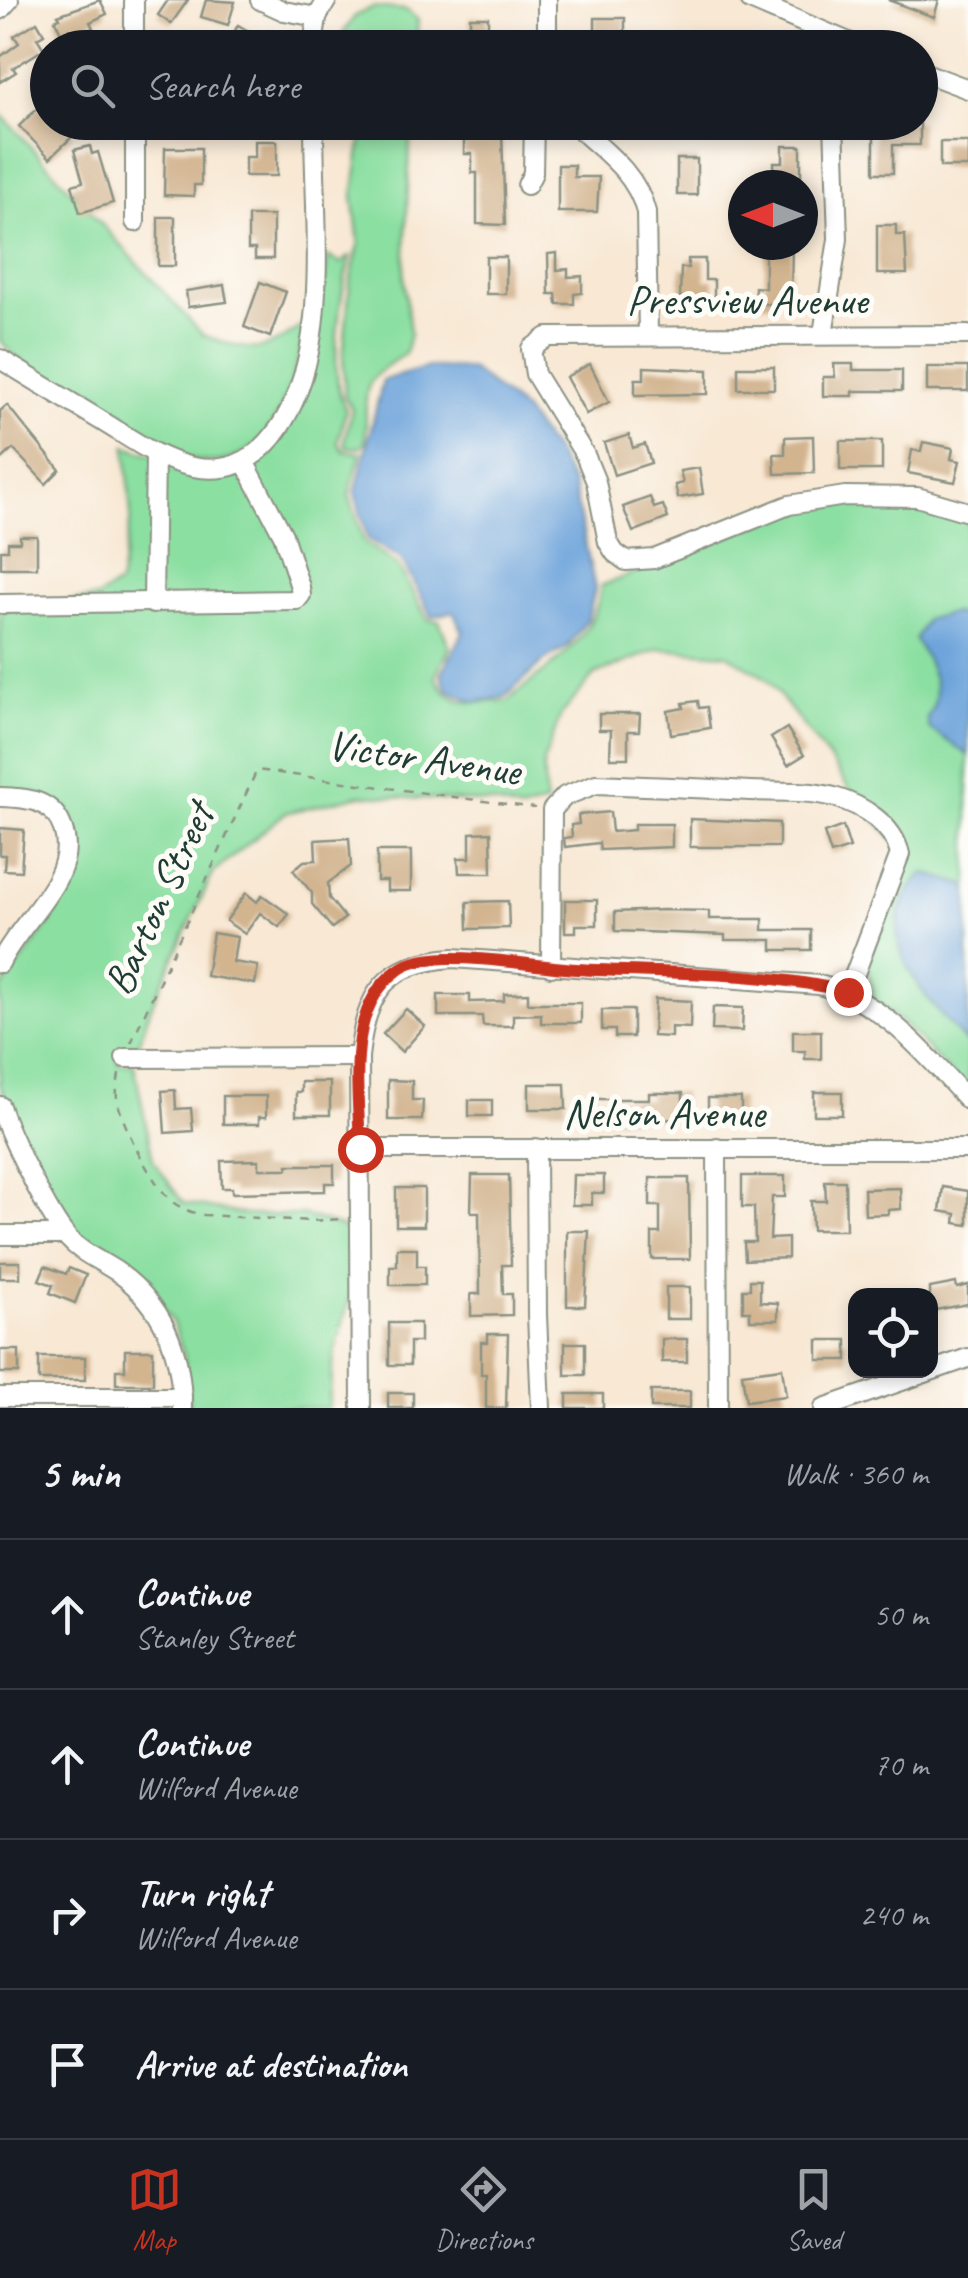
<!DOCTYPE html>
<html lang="en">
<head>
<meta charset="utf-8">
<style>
	:root { --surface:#171b24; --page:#20242c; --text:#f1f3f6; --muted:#9ea1a6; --line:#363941; --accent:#c8321e }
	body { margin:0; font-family:Caveat,sans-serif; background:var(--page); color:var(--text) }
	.controls { position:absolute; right:30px; bottom:30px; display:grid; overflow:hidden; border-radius:20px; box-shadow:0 5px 15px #0003 }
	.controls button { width:90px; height:90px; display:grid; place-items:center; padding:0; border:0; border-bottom:2px solid var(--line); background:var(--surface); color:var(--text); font:50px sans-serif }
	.compass { position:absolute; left:728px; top:170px; width:90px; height:90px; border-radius:50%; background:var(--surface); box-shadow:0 5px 15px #0003; rotate:270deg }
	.stop { position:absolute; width:30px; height:30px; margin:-22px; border:8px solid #c8321e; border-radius:50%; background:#fff }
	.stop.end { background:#c8321e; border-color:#fff; box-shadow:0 2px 10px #0008 }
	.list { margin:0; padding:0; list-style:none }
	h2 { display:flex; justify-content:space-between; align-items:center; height:130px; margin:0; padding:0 40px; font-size:42px }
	h2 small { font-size:32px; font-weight:400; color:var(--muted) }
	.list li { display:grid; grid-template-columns:65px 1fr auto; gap:30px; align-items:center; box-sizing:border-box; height:150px; padding:0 40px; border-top:2px solid var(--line) }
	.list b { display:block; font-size:38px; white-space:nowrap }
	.list p { margin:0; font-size:32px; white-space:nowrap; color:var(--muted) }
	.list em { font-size:32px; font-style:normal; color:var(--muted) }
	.icon { flex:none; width:55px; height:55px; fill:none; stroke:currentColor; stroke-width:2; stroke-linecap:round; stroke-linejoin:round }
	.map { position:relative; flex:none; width:968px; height:1408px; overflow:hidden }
	.search { position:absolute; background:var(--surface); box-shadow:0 5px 15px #0003; left:30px; right:30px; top:30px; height:110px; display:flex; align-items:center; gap:25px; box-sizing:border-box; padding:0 35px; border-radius:55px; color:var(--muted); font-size:38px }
	.sheet { height:730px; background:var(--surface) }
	nav { display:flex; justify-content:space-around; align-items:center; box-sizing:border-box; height:140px; border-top:2px solid var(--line); background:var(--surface); font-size:28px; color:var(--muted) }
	nav a { display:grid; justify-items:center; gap:5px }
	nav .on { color:var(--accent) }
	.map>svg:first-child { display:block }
</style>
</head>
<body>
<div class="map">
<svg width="968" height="1408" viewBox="0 0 968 1408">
	<rect width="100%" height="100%" fill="#fdfcf7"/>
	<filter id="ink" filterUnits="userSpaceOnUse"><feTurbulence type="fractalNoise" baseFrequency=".01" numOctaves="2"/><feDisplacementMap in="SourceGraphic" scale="20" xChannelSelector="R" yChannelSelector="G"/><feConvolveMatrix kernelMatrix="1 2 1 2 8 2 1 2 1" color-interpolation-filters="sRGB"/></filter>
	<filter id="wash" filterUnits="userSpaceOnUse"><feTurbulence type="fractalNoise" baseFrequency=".0048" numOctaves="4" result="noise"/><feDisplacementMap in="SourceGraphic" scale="40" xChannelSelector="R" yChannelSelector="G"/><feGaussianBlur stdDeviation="2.25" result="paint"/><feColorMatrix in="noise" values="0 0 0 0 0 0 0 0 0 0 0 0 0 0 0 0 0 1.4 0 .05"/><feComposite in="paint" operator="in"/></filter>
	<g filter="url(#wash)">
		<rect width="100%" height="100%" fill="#f8e8d4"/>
		<g fill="#8bdfa1" stroke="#558e6a" stroke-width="2.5">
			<polygon points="373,7 406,10 418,20 417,32 397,47 355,47 343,33 355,16"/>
			<path d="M0,113L203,335C256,354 260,355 306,323C290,404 262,497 159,449C141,440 123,427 106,417C69,393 31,373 0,341Z"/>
			<path d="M364,123H411L404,277L410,334L405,354C352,385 370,392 365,443L360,448L347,447L344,441L352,409L345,397L343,358L350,282L359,244L353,196Z"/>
			<path d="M328,256L340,263L350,257C340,296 327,374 346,410L338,442L344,451L361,453L349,495L364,542L398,566L428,620L439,621L450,648L435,676C452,710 475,702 508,701C548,665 595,644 601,586L791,511L844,503H913L968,519V1091L900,1021L872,998L867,963L906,853L856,799L830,760L767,679L727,654L659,649L594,675L561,715L543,763L546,803L521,811L492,803L361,795L285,813L213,873L153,1002L135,1052H118V1063L134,1064L153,1160L183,1203L247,1215H302L345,1228C366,1273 345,1306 335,1352C332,1370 331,1389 328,1408H189L184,1356L172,1321L150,1291L70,1229L10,1115L0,1084V991L49,924L72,869L74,841L66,815L0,791V610L97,598L119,584L131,518L126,446L217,475L243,470L262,459L280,438L320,305Z"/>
		</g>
		<g fill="#6ea4db" stroke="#467088" stroke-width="2.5">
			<polygon points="429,367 471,369 523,410 556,454 573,485 595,589 588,619 567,647 544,661 505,697 475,702 448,690 441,675 463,632 453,611 432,617 401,559 368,539 355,494 383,380"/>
			<path d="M953,613L968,615V755L929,728L927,717C946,694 929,661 915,640L926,619Z"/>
			<path d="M924,873L965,885L968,889V1045C924,995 861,935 924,873Z"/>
		</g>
		<g id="blocks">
			<g fill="#d2b48f">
				<polygon points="100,0 107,14 90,22 93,28 65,41 55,20 60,18 58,15"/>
				<polygon points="168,0 188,0 171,24 158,15"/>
				<polygon points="206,0 235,2 228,25 201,17"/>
				<polygon points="888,0 939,0 934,17"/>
				<polygon points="470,17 488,17 488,35 507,35 507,48 470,48"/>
				<polygon points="595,18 625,18 625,40 615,40 615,48 595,48"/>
				<polygon points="37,22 44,34 37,38 44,49 13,68 16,72 0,82 0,57 19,43 14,36"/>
				<polygon points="238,25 278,48 238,48 229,42"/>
				<polygon points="48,98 48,122 62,122 74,135 50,158 19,126"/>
				<polygon points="874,122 920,122 920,145 893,145 893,173 874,173"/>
				<polygon points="464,134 502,134 505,225 477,224 477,173 472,173 472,154 464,154"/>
				<polygon points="255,141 277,141 277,176 245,176 245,157 255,157"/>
				<rect x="940" y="142" width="28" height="25"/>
				<polygon points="90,146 92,154 98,152 113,203 80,213 72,185 83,182 74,150"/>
				<polygon points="783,146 801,146 801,185 774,184 774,162 783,162"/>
				<polygon points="165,148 201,148 201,185 194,185 194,196 164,195"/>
				<rect x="677" y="159" width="20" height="36"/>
				<polygon points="558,165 574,165 574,177 599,177 597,212 558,212"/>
				<polygon points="248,216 273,216 273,259 255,259 255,249 248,249"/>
				<rect x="158" y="217" width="17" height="49"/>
				<polygon points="877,225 896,225 896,235 905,235 907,274 877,274"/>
				<polygon points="765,245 792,245 791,295 777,295 777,304 754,304 755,287 765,288"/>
				<polygon points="557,253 557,270 568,269 568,277 582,276 582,293 574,294 574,304 557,304 556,294 549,294 548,254"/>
				<rect x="486" y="257" width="20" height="37"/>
				<polygon points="688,259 705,259 705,280 714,280 714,297 680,297 681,268 688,268"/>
				<polygon points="260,282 286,292 270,337 244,327"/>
				<polygon points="224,285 227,302 188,307 186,291"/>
				<polygon points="590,364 609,402 586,414 566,377"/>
				<polygon points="834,364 853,364 853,370 902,370 902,391 853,391 853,396 823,396 823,377 835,377"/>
				<polygon points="644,367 708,370 708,394 635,395 635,379 644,379"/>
				<rect x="738" y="367" width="36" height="22"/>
				<rect x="927" y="367" width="41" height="24"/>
				<polygon points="7,405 60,470 46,484 13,449 0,461 0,411"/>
				<polygon points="629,435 633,448 645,444 651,463 614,475 604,443"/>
				<polygon points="813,436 814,473 775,474 774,454 785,454 785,437"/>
				<rect x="840" y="441" width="42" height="29"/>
				<polygon points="923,442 953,448 951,459 960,461 955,482 908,473 912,450 921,451"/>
				<polygon points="699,468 703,494 678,498 675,485 683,483 680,471"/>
				<polygon points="650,497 654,508 663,505 668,518 633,532 623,507"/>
				<polygon points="20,536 37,536 37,568 1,568 1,550 8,550 8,542 20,542"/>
				<polygon points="698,701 699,708 707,707 710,728 671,734 668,711 684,708 683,703"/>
				<polygon points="599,714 640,714 639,731 628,731 628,758 610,758 611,730 599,730"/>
				<polygon points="787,728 804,755 788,765 771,738"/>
				<polygon points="610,812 612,832 634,830 634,824 672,824 672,847 600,850 599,843 565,847 564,838 572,837 571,825 579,824 578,815"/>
				<polygon points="690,819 779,823 779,847 690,847"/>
				<polygon points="843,826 850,848 831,854 824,833"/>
				<polygon points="0,828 24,830 21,871 4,870 5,855 0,855"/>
				<polygon points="491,832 492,873 459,873 458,858 470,858 470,833"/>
				<polygon points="349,838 351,866 328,883 329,898 345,918 332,928 312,904 312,893 293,870 304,861 316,860 315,840"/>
				<polygon points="377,851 411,851 411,891 387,891 387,881 377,881"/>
				<polygon points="246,893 257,902 262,895 289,914 279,927 260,913 245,934 226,921"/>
				<polygon points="565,900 597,900 597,925 576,925 576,932 565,932"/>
				<polygon points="508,901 509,928 468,929 467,902"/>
				<polygon points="663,910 709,911 709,919 763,919 763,930 811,930 811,950 772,950 772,940 725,940 725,935 615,931 615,912"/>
				<polygon points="213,933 237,937 233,962 258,966 255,984 206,976"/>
				<polygon points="528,993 528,1003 581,1003 581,1023 541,1023 541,1014 513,1015 513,1026 483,1026 482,1016 438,1016 438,995 470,995 470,1002 504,1001 504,994"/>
				<polygon points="655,999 691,1001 690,1028 671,1027 671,1037 653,1036"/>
				<polygon points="713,1007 743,1008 742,1031 712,1030"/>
				<polygon points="406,1009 425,1026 402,1052 383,1034"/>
				<polygon points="602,1010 633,1010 633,1037 615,1037 615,1030 602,1030"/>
				<polygon points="793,1031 821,1031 821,1059 805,1059 805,1051 793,1051"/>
				<polygon points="388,1080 412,1081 412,1100 423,1100 422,1120 388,1120"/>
				<polygon points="301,1082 330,1082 330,1115 296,1115 296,1092 301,1092"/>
				<polygon points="529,1084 565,1084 566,1109 529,1109"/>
				<polygon points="175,1090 176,1109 191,1108 193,1131 165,1133 162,1091"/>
				<rect x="814" y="1092" width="28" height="23"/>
				<polygon points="649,1093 683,1093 683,1119 596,1120 596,1099 649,1099"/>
				<polygon points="223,1096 266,1096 266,1117 259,1117 259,1124 223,1124"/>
				<rect x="708" y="1098" width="33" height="20"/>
				<rect x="469" y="1100" width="23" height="16"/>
				<polygon points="259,1160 259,1169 288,1169 288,1165 334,1165 334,1183 325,1183 325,1191 232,1193 232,1188 222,1188 221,1161"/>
				<polygon points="472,1175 509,1175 511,1265 502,1265 503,1294 512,1294 512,1315 471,1316 471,1294 480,1294 479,1212 471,1212"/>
				<polygon points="573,1175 604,1175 604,1193 592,1193 592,1205 572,1205"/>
				<polygon points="742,1176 785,1176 785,1197 772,1197 770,1239 788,1238 788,1258 745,1260 744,1242 755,1242 754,1207 742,1207"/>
				<polygon points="650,1178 689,1178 690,1259 652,1259 652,1233 660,1233 660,1206 650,1206"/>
				<polygon points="825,1181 845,1181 846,1230 812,1230 811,1201 826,1201"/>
				<polygon points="943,1187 968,1191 968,1225 955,1223 956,1214 940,1211"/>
				<rect x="396" y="1188" width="28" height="38"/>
				<polygon points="900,1188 901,1209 888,1210 888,1214 865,1215 864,1189"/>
				<polygon points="567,1231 589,1231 585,1306 567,1306"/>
				<polygon points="397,1248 417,1248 417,1266 425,1266 425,1285 390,1285 390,1266 397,1266"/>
				<rect x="0" y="1262" width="20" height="16"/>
				<polygon points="45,1266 66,1274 69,1268 86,1275 75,1303 50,1293 53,1285 39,1280"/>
				<polygon points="750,1280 760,1280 760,1302 778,1303 778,1320 750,1320 750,1311 743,1311 743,1289 750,1289"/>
				<polygon points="956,1283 957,1288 968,1285 968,1304 930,1311 930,1288"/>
				<rect x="666" y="1287" width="24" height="32"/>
				<polygon points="389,1323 420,1323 420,1342 410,1342 410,1365 389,1365"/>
				<polygon points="488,1334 508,1334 506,1408 486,1408 486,1374 481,1374 481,1342 488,1342"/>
				<rect x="662" y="1339" width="25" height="23"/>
				<rect x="818" y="1340" width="29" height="20"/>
				<rect x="565" y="1343" width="20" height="32"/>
				<rect x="0" y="1350" width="19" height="23"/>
				<polygon points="125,1350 153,1350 153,1384 116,1384 116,1370 125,1370"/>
				<rect x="39" y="1357" width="46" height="23"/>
				<polygon points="782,1368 786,1396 746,1401 742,1373"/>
				<rect x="651" y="1391" width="39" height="17"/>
				<rect x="388" y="1393" width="25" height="15"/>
				<rect x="567" y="1394" width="36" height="14"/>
			</g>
		</g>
	</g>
	<g filter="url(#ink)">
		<use href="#blocks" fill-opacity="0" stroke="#8c9284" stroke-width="2.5"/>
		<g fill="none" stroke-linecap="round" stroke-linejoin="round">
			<defs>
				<g id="minor">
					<polyline points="134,0 134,48"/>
					<polyline points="260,0 284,11 317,17"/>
					<polyline points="547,0 547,48"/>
					<polyline points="750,0 863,48"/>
					<polyline points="0,10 9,0"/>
					<polyline points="313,48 317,17 327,0"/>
					<polyline points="920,71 968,89"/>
					<polyline points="135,122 135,222"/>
					<path d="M572,122C601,149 636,171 646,212L648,335"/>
					<polyline points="527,185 533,173 534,122"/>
					<polyline points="823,334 838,239 834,122"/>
					<polyline points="968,335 547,337 531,349 535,374 585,455 596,482 608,542 615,553 626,561 654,559 789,505 845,496 917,497 968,512"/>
					<path d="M0,359C35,380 70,402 105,423C133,440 160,460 193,467C263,481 297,410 309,352C323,281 314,195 314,122"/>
					<polyline points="0,604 297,600 301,595 300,587 283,535 245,463"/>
					<polyline points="153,604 155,454"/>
					<path d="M0,797C27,798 53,799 63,829C80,878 19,921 0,963"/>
					<path d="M551,967L552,810L565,796L596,784C647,786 698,788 750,791C777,792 807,790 834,797C862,805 893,824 900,854L848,992"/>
					<polyline points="125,1058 359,1057"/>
					<path d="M0,1106C8,1133 50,1219 68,1238C82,1254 102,1261 119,1273C164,1306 182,1353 182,1408"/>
					<polyline points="536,1148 537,1315 541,1408"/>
					<polyline points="717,1148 718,1408"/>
					<polyline points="360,1149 968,1149"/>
					<polyline points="0,1235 65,1235"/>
					<polyline points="0,1397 182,1397"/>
					<path d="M361,1408L359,1057C366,992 385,963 453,958L819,985C884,1001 924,1053 968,1100"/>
					<polyline points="824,1408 968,1358"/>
				</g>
			</defs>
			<use href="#minor" stroke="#8c9284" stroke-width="22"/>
			<g stroke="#8c9284" stroke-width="2.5" stroke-dasharray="8 8" stroke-linecap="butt">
				<polyline points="131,1043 257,770 535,808"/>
				<path d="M119,1074C118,1081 116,1091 117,1098C121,1124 154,1188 174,1203C184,1210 193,1213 204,1215L311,1221L343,1219"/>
			</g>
			<use href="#minor" stroke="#fff" stroke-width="18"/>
		</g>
	</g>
	<g fill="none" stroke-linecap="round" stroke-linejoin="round" filter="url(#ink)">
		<path stroke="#c8321e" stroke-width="12" d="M360,1149C359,1092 344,1009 397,971C410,960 431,959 448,958C490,957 534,966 576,969C666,974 761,970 848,992"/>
	</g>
	<g text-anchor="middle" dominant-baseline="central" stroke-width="10" stroke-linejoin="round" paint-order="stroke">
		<g font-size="42" fill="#1f3d34" stroke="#fdfcf7">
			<text x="747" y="300">Pressview Avenue</text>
			<text transform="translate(424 758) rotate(8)">Victor Avenue</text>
			<text transform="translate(159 899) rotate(-65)">Barton Street</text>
			<text x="664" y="1113">Nelson Avenue</text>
		</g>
	</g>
</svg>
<div class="controls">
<button><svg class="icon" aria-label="locate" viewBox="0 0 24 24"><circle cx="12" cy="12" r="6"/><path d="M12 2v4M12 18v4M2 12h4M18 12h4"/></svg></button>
</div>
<svg class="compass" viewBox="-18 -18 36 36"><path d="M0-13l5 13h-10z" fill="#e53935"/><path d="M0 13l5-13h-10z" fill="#9ea1a6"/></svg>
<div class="stop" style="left:360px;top:1149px"></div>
<div class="stop end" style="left:848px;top:992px"></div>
<div class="search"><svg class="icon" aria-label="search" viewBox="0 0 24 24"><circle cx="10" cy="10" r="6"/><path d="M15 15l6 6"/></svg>Search here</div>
</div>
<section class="sheet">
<h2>5 min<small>Walk · 360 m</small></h2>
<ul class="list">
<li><svg class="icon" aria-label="ahead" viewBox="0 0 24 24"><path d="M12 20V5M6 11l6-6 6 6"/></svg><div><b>Continue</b><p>Stanley Street</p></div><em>50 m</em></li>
<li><svg class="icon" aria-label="ahead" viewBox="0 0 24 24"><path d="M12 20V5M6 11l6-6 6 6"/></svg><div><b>Continue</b><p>Wilford Avenue</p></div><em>70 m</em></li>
<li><svg class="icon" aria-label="right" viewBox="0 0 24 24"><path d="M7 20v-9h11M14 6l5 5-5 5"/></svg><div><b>Turn right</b><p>Wilford Avenue</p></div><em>240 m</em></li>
<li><svg class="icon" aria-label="arrive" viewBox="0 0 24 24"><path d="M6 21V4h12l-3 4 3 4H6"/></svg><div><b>Arrive at destination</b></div></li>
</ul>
</section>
<nav>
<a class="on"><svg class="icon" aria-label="map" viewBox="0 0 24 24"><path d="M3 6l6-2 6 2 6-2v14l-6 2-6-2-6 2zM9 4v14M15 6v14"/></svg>Map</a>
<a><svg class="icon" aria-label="directions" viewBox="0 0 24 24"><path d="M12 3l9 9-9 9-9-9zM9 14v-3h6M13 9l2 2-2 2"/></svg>Directions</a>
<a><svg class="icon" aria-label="saved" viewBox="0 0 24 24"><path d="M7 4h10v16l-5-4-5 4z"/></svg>Saved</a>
</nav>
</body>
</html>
